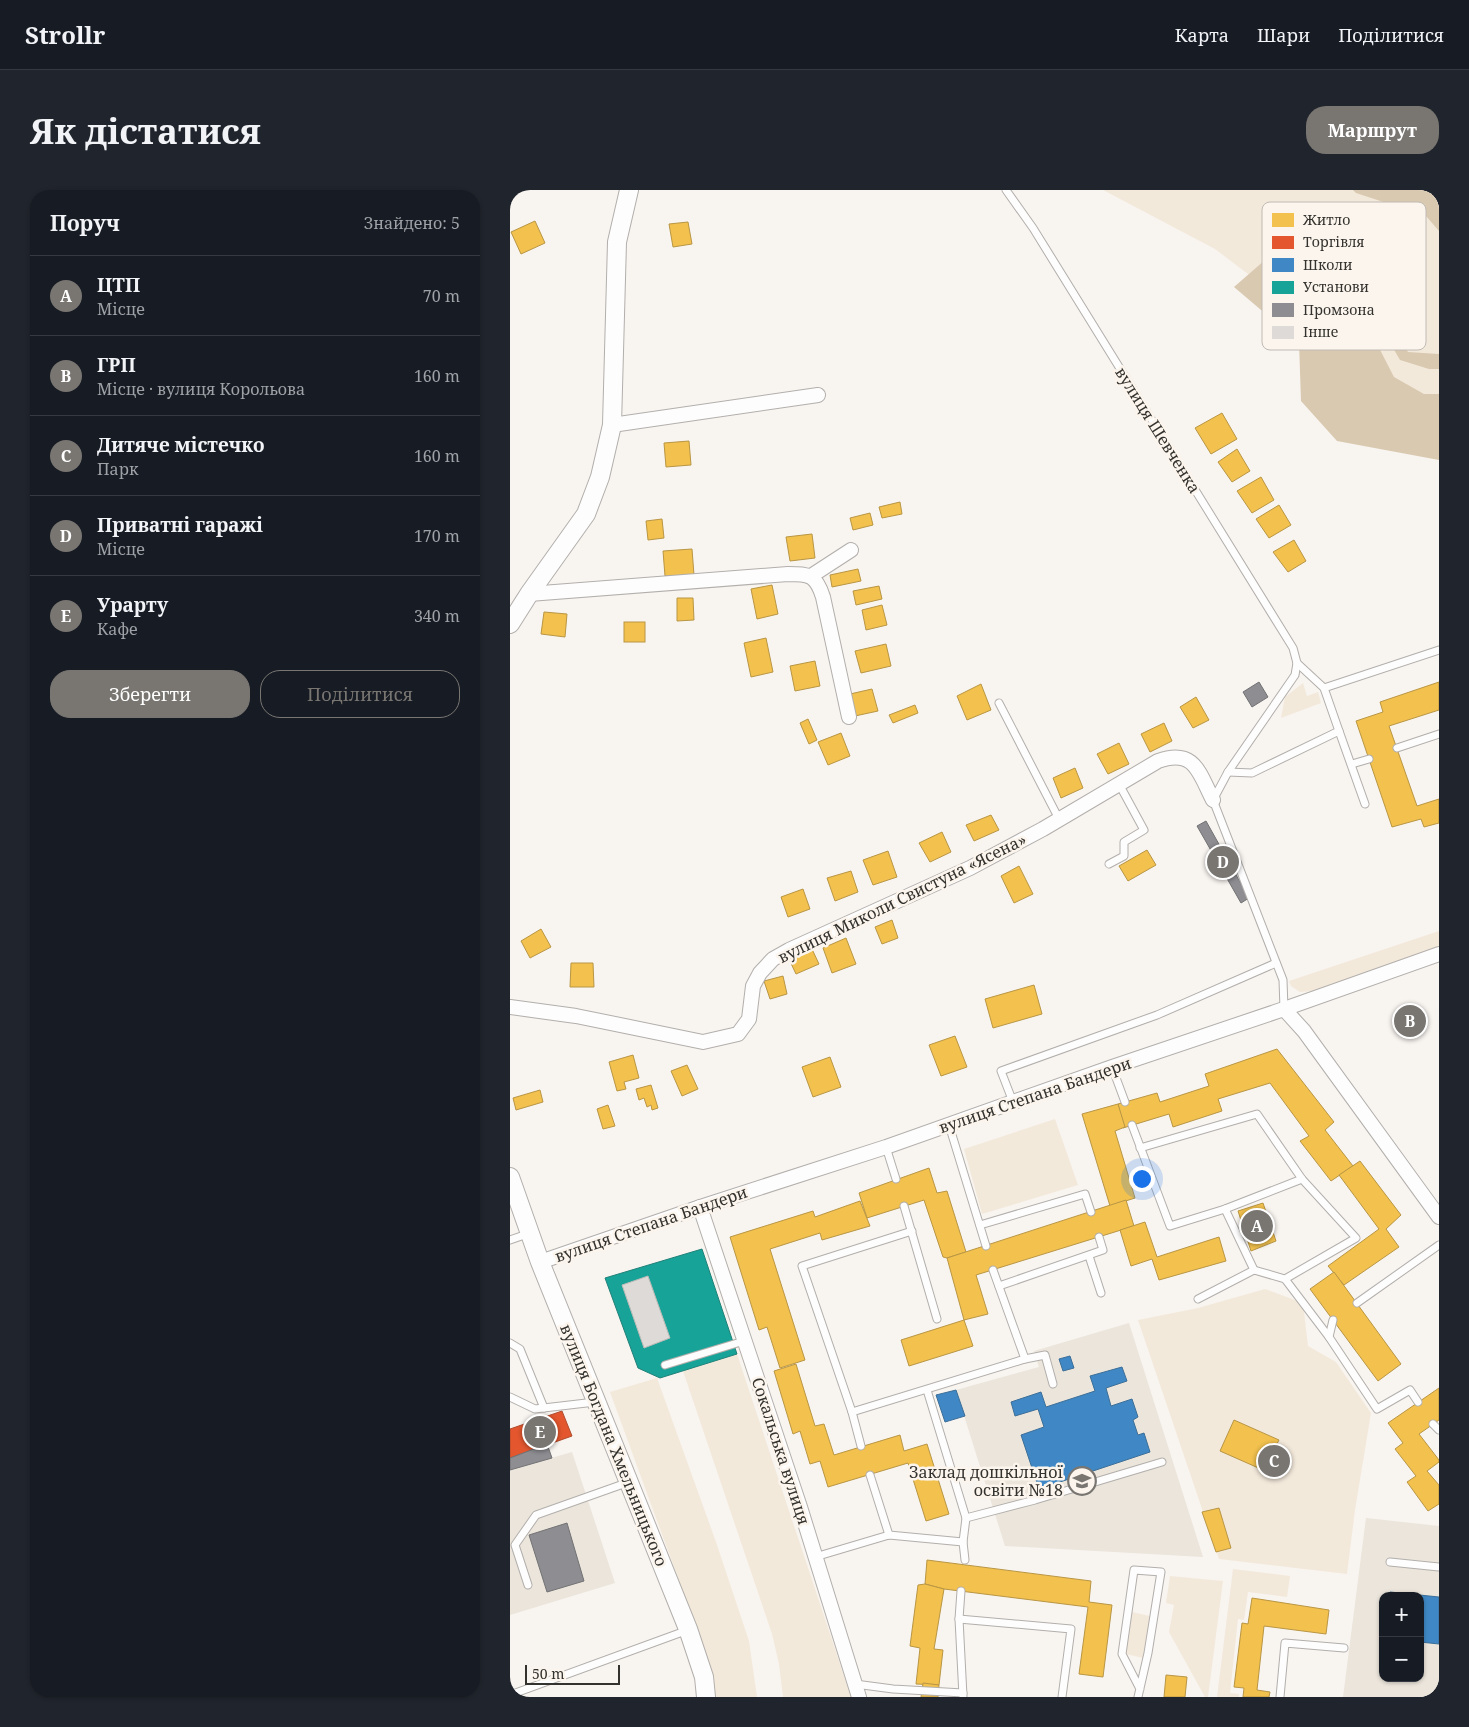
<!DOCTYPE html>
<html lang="uk">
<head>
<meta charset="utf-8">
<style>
	:root { --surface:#171b24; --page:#20242c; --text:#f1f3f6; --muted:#9ea1a6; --line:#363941; --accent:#797672 }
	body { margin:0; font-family:"Noto Serif",serif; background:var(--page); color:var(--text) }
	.controls { position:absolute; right:15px; bottom:15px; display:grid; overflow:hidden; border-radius:10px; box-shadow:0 1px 4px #0004 }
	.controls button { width:45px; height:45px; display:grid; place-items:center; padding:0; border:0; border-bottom:1px solid var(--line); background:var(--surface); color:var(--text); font:25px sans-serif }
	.scale { position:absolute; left:15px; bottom:12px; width:95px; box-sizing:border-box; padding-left:5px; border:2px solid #34322e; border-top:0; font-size:14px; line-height:18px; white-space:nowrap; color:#34322e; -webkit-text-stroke:4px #fbf5ed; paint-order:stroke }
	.you { position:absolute; left:631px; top:988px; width:18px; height:18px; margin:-12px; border:4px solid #fff; border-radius:50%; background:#1a73e8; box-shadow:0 0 0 8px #1a73e833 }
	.badge { display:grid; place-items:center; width:32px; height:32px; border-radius:50%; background:var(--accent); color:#fff; font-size:16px; font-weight:700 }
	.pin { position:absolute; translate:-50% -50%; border:2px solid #fff; box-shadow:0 1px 5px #0006 }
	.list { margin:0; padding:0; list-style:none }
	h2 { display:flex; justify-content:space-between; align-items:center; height:65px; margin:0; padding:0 20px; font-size:21px }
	h2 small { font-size:16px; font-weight:400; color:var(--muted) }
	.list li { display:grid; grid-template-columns:32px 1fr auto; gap:15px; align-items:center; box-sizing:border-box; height:80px; padding:0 20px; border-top:1px solid var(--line) }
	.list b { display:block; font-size:19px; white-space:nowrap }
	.list p { margin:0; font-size:16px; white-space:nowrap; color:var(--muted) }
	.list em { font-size:16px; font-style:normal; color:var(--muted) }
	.actions { display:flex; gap:10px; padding:15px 20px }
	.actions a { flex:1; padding:11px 0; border:1px solid var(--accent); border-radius:20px; text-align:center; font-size:18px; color:var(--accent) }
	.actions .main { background:var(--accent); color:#fff }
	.map { position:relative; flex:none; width:929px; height:1507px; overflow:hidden; border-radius:20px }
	header { display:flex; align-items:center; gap:30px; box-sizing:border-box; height:70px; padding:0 25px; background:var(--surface); border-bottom:1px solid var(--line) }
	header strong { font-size:24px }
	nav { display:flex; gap:28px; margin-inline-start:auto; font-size:18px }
	.intro { display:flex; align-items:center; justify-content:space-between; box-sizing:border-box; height:120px; padding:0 30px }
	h1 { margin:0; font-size:35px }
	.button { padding:12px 22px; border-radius:20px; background:var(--accent); color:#fff; font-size:18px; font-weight:700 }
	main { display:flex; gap:30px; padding:0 30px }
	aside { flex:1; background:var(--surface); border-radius:20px; box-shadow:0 1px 4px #0004 }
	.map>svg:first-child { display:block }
</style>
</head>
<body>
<header>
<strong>Strollr</strong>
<nav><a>Карта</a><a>Шари</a><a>Поділитися</a></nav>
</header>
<div class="intro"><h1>Як дістатися</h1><a class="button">Маршрут</a></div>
<main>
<aside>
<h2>Поруч<small>Знайдено: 5</small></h2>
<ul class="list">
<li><span class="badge">A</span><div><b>ЦТП</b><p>Місце</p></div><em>70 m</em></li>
<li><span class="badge">B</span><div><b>ГРП</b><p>Місце · вулиця Корольова</p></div><em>160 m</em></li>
<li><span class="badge">C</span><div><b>Дитяче містечко</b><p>Парк</p></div><em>160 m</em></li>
<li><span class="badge">D</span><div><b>Приватні гаражі</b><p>Місце</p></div><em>170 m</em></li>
<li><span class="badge">E</span><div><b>Урарту</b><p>Кафе</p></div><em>340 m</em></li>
</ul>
<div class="actions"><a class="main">Зберегти</a><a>Поділитися</a></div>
</aside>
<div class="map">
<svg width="929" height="1507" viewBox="0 0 929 1507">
	<rect width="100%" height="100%" fill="#f8f4f0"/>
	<g fill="#ebe5db" fill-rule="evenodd">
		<polygon points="619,1133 693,1367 495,1356 446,1200 529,1177 524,1161"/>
		<polygon points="62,1262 105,1393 0,1425 0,1280"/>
		<path d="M856,1328L929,1336V1507H833ZM873,1406H910V1488H873Z"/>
	</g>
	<g fill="#f3e9db">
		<polygon points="593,0 929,0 929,227 923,224 705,59"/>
		<polygon points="793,493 797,506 808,502 811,513 771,528 775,507"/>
		<polygon points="929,741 929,757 803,801 790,802 781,796 779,791"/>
		<polygon points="545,929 568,995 472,1024 454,959"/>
		<polygon points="755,1099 793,1113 798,1156 826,1172 861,1223 845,1320 837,1384 709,1369 628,1130 688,1118"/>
		<polygon points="227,1164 341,1507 273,1507 269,1474 262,1444 173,1181"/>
		<polygon points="147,1188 206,1352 239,1451 247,1507 204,1507 199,1473 100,1202"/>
		<polygon points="723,1379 780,1386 777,1407 738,1402 734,1430 728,1429 720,1503 729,1504 729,1507 707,1507"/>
		<polygon points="660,1386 713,1391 698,1507 695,1507 659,1442 664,1415 656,1413"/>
		<polygon points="622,1422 640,1426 633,1468 616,1464"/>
	</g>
	<g fill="#d9c9b0">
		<polygon points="843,0 929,0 929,41 916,26 846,3"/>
		<polygon points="792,53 825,72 884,187 914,204 929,204 929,270 827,251 791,211 789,152 724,97 763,63"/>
		<polygon points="864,125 883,138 898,162 929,164 929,179 919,179 890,170"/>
	</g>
	<g fill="#f2c14e" stroke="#b99644">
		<polygon points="25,31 35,53 11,64 1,42"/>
		<polygon points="178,32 182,54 163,57 159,34"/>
		<polygon points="712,223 727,249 701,264 685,238"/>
		<polygon points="179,251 181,275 156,277 154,253"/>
		<polygon points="727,259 740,281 722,292 708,272"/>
		<polygon points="751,287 764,310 742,323 727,301"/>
		<polygon points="390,312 392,324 372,328 369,317"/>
		<polygon points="769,315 781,335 759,348 746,329"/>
		<polygon points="360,323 363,335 343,340 340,328"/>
		<polygon points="152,329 154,348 138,350 136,331"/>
		<polygon points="302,344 305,368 280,371 276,347"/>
		<polygon points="784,350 796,371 778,382 763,362"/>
		<polygon points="182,359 184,385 155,386 153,361"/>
		<polygon points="348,379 351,391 322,397 320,385"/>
		<polygon points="262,395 268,424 247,429 241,399"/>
		<polygon points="369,396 372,409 346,415 343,401"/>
		<polygon points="167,408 183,408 184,430 167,431"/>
		<polygon points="372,415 377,435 356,440 352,420"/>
		<polygon points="34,422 57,424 55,447 31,444"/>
		<rect x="114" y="432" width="21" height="20"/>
		<polygon points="256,448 263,482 241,487 234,453"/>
		<polygon points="376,454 381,476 351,483 345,461"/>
		<polygon points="305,471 310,496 285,501 280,476"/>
		<polygon points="929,492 929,520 879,536 907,616 929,609 929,633 914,637 911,629 882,637 846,531 873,522 870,512"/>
		<polygon points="471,494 481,520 457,530 447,506"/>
		<polygon points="362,499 368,521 345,526 340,504"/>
		<polygon points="686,507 699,530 683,538 670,517"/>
		<polygon points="405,515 408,523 383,533 379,525"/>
		<polygon points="298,529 307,550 299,554 290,533"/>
		<polygon points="654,533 662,551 640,562 631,544"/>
		<polygon points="331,543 340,566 318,575 308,552"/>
		<polygon points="609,553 619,574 598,584 587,564"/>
		<polygon points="565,578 573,598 551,608 543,588"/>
		<polygon points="481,625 489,640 464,651 456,635"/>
		<polygon points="432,642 441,662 420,672 409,653"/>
		<polygon points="637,660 646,675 618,691 609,676"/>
		<polygon points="378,661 387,687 363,695 353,670"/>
		<polygon points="509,676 523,704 504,713 491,686"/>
		<polygon points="341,681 348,702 325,711 317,688"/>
		<polygon points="293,699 300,719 278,727 271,707"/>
		<polygon points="382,730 388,748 372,754 365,737"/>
		<polygon points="31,739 41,757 20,768 11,751"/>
		<polygon points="336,748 346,774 322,783 313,758"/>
		<polygon points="301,757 309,774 286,784 278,767"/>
		<polygon points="61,773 83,773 84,797 60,797"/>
		<polygon points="273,786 277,804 260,809 254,791"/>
		<polygon points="524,795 532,824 483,838 475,809"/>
		<polygon points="445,846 457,877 431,886 419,855"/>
		<polygon points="767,859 824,932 815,940 843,976 821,991 790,951 799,946 760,893 708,909 712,921 663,937 659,924 613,938 608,914 647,903 650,912 699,896 695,884"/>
		<polygon points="123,865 129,888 114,892 116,899 107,901 99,872"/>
		<polygon points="320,867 331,897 303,907 292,877"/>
		<polygon points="177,875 188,899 172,906 161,881"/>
		<polygon points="141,895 148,918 142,920 141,915 137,917 134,908 129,910 126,899"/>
		<polygon points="30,900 33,912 6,920 3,908"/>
		<polygon points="608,914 615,937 605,941 625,1008 600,1016 572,924"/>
		<polygon points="98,915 105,936 93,939 87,919"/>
		<polygon points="850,971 891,1025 876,1039 889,1057 834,1095 818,1076 869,1039 829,985"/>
		<polygon points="419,978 427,1003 437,1001 456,1062 437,1068 433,1067 414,1010 357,1028 349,1003"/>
		<polygon points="616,1010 624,1036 466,1085 478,1124 454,1130 437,1068"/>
		<polygon points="350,1011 360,1036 312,1050 310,1043 260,1059 295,1170 270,1178 257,1137 249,1140 220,1047 303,1021 305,1027"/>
		<polygon points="753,1013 766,1051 741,1061 728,1021"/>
		<polygon points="635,1032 647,1067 709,1047 716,1071 649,1090 642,1069 621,1076 610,1040"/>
		<polygon points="824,1082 891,1174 868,1191 800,1099"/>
		<polygon points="454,1130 463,1156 399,1176 391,1150"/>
		<polygon points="286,1174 305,1236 314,1234 324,1265 390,1245 394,1261 417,1254 439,1324 416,1331 398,1273 318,1297 310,1271 300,1274 290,1241 283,1244 264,1181"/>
		<polygon points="929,1198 929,1230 909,1244 929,1270 929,1272 917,1281 929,1295 929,1314 918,1321 897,1292 906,1286 885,1259 893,1253 878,1233"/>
		<polygon points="724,1230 769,1250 753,1280 710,1261"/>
		<polygon points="709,1318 721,1358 706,1362 692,1322"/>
		<polygon points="417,1370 581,1391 579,1412 602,1415 593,1487 569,1484 578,1417 434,1399 415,1394"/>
		<polygon points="415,1394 434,1399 424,1459 433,1460 429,1495 406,1494 410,1458 400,1456 408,1395"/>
		<polygon points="742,1408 819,1420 816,1444 754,1436 747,1500 760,1502 759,1507 733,1507 734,1498 724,1497 732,1433 738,1434"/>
		<polygon points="656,1485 677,1487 675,1507 654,1507"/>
		<polygon points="413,1493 429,1495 428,1507 411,1507"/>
	</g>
	<polygon fill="#e4572e" stroke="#af4c2e" points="52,1221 62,1246 0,1268 0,1239"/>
	<g fill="#3f88c5" stroke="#3c6e98">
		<polygon points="560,1166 564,1178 553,1181 549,1169"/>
		<polygon points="612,1177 617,1191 596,1198 601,1216 622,1209 628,1227 623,1230 628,1245 634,1243 640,1262 529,1299 511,1245 534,1237 528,1219 505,1226 501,1212 531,1202 536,1217 585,1201 580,1186"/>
		<polygon points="446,1200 455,1226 435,1232 426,1205"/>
		<polygon points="880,1402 929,1407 929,1454 910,1452 910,1406 879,1406"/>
	</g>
	<polygon fill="#17a398" stroke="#208178" points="192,1059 227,1164 150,1188 128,1178 95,1088"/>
	<g fill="#8d8d92" stroke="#727274">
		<polygon points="749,492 758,507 742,517 733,502"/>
		<polygon points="696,631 739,708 731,713 687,636"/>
		<polygon points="37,1254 42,1268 0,1280 0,1268"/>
		<polygon points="57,1333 74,1391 37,1402 19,1345"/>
	</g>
	<g fill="#dddad7" stroke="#bdbab6">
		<polygon points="904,820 911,839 897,844 889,824"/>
		<polygon points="138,1086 160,1148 134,1158 112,1095"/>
	</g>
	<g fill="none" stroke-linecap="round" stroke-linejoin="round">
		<defs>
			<g id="service">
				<polyline points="496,0 523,38 783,458 787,473 785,485 718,582 703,610 773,790 774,819"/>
				<polyline points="787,473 814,498"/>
				<polyline points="489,513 549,629"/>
				<polyline points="829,541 855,614"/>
				<polyline points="887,558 929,544"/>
				<polyline points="842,574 859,569"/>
				<polyline points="718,582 742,583 829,541 814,498 929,460"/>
				<polyline points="599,674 614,666 614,652 634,640 609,594"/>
				<polyline points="602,877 615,912"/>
				<polyline points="503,912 491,881 647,825 766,773"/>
				<polyline points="439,935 476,1056"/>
				<polyline points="622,935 660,1036 715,1019 792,989"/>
				<polyline points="376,957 386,989"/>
				<polyline points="630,958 747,924 792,989 846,1048 775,1089"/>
				<polyline points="394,1016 427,1129"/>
				<polyline points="715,1019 744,1080"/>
				<polyline points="470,1035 575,1004 581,1022"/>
				<polyline points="0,1050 20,1043"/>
				<polyline points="579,1066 591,1103"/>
				<polyline points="489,1096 593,1060 589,1047"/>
				<polyline points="688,1109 744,1080 775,1089 819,1147"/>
				<polyline points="847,1113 929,1055"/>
				<polyline points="823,1130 819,1147 867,1219 900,1200 908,1212"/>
				<polyline points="0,1153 10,1159 34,1218"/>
				<polyline points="515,1169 535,1165 543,1194"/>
				<polyline points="155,1175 234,1151"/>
				<polyline points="417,1200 456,1328 453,1352"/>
				<polyline points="0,1207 25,1219 85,1212"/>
				<polyline points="342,1222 515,1169 483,1080"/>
				<polyline points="923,1234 929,1240"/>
				<polyline points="351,1256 342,1222 292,1076 402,1041"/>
				<polyline points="360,1285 379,1345"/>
				<polyline points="456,1328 525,1310 652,1272"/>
				<polyline points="305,1367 379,1345 453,1352 455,1370"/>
				<polyline points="880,1372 929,1377"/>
				<polyline points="18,1395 5,1355 26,1325 119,1292"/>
				<polyline points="451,1401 449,1429 453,1506"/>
				<polyline points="449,1429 561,1439 552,1507"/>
				<polyline points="345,1494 383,1499 453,1503"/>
				<polyline points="0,1505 178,1440"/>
				<polyline points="628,1507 638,1463 651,1382 624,1380 612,1464 630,1499"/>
				<polyline points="770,1507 775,1453 834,1458"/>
			</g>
			<g id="minor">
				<polyline points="102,235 308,205"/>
				<polyline points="301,386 341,360"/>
				<path d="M19,404L278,384C300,384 306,385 313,407L339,527"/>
				<path d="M0,817L66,826L193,852L228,844L239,829L243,796L250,783L263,769L279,760L460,678L533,639L648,571C685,558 689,583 703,610"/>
				<polyline points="774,819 929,764"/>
				<polyline points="190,1017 290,1317 349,1507"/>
				<polyline points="30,1072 190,1017 376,957 602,877 774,819 794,841 929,1027"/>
			</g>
			<g id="tertiary">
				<polyline points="0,434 19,404 76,324 90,287 102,235 107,52 119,0"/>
				<polyline points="0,987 30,1072 178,1439 194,1487 196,1507"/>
			</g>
		</defs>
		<use href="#service" stroke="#b2afac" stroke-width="9"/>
		<use href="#minor" stroke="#b2afac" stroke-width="16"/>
		<use href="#tertiary" stroke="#b2afac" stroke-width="20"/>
		<use href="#service" stroke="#fefdfd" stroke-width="7"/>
		<use href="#minor" stroke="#fefdfd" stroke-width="14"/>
		<use href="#tertiary" stroke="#fefdfd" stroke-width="18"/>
	</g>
	<defs>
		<symbol id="school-ring" viewBox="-11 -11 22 22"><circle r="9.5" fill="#fbf5ed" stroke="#797672" stroke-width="1.5"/><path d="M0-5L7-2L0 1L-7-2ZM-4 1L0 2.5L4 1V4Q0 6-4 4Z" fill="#797672"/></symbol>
	</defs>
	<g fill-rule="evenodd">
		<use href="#school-ring" x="556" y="1275" width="32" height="32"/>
	</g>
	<g text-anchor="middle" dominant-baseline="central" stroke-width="5" stroke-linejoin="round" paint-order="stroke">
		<g font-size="16" fill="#34322e" stroke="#fbf5ed">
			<text transform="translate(648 240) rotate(58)">вулиця Шевченка</text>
			<text transform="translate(392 708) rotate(-26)">вулиця Миколи Свистуна «Ясена»</text>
			<text transform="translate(525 905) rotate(-19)">вулиця Степана Бандери</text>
			<text transform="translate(141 1034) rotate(-19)">вулиця Степана Бандери</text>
			<text transform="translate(104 1255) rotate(68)">вулиця Богдана Хмельницького</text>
			<text transform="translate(271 1261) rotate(72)">Сокальська вулиця</text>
		</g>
		<g font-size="16" fill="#34322e" stroke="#fbf5ed" text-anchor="end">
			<text x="553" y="1282">Заклад дошкільної<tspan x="553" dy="18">освіти №18</tspan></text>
		</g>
	</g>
	<rect x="752" y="12" width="164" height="148" rx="8" fill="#fbf5ed" stroke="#bfbab4" stroke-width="1"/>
	<rect x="762" y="23" width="22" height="14" fill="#f2c14e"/>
	<rect x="762" y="46" width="22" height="13" fill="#e4572e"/>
	<rect x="762" y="68" width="22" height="14" fill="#3f88c5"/>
	<rect x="762" y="91" width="22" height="13" fill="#17a398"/>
	<rect x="762" y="113" width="22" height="14" fill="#8d8d92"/>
	<rect x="762" y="136" width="22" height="13" fill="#dddad7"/>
	<g font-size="14" fill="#34322e">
		<text x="793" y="35">Житло</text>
		<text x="793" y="57">Торгівля</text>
		<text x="793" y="80">Школи</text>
		<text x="793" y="102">Установи</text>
		<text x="793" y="125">Промзона</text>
		<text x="793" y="147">Інше</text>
	</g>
</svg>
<div class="controls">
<button>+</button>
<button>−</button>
</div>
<div class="scale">50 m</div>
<div class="you"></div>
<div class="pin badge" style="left:747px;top:1036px">A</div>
<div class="pin badge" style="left:900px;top:831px">B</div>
<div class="pin badge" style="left:764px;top:1271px">C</div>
<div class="pin badge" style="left:713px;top:672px">D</div>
<div class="pin badge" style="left:30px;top:1242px">E</div>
</div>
</main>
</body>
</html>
